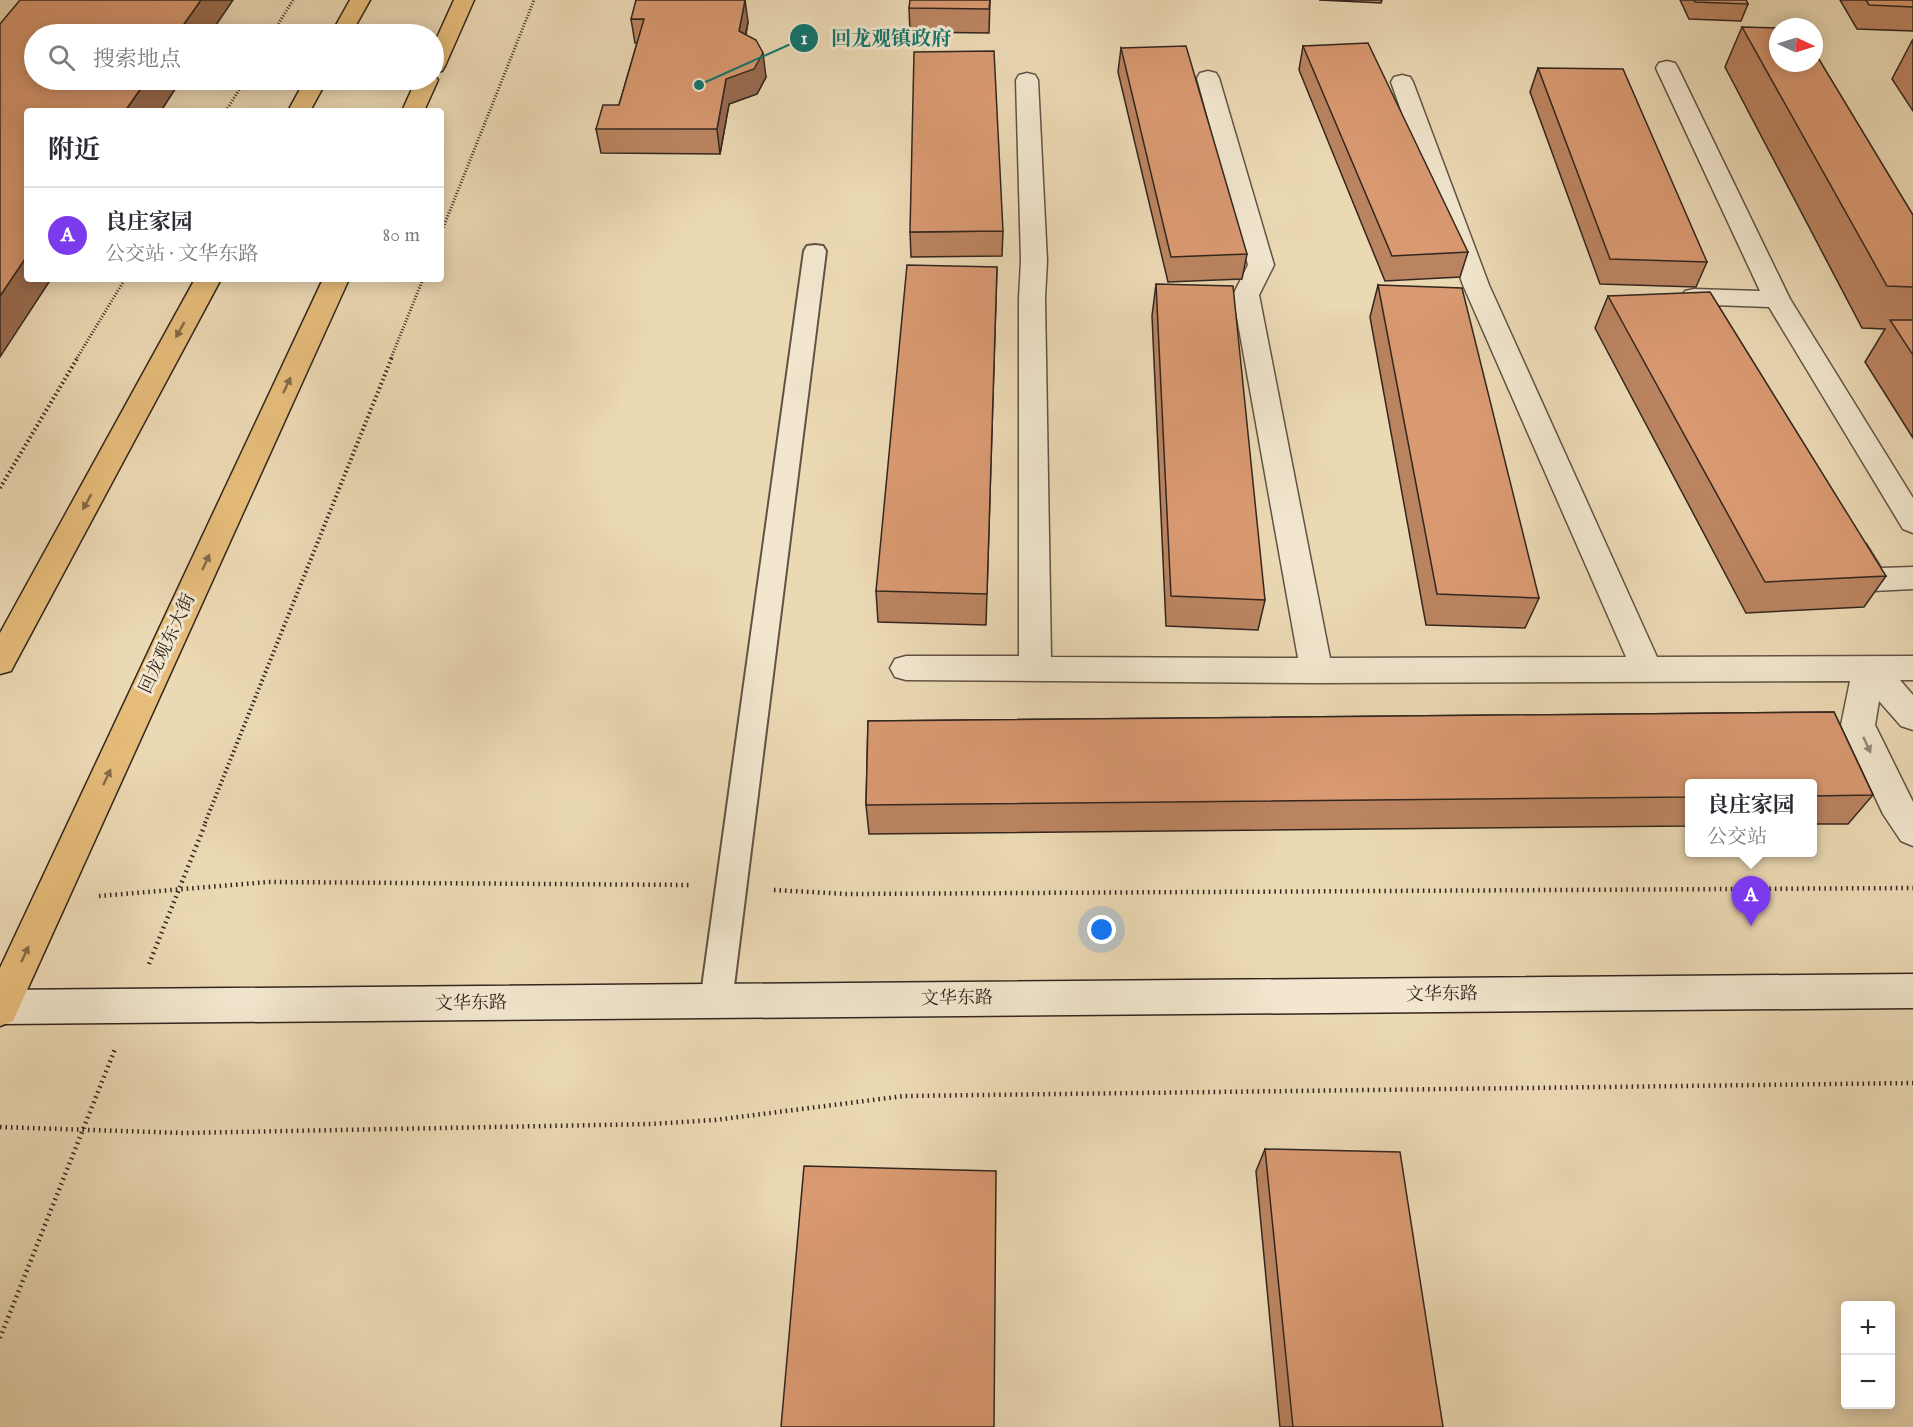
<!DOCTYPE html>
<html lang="zh">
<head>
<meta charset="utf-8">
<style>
	:root { --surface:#fff; --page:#f2f2f3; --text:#2b2b33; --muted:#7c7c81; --line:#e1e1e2; --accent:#7c3aed }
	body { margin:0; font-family:"IM FELL English","Noto Serif SC",serif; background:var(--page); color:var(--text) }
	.controls { position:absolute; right:18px; bottom:18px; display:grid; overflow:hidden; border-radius:6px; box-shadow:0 3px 15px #0003 }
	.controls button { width:54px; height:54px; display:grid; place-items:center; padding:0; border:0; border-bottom:2px solid var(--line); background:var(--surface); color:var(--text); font:30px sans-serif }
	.compass { position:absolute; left:1769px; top:18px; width:54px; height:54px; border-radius:50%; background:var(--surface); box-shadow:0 3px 15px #0003; rotate:94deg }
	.you { position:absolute; left:1102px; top:930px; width:21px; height:21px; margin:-15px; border:4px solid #fff; border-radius:50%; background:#1a73e8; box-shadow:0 0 0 9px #1a73e833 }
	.badge { display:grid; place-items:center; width:39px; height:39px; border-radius:50%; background:var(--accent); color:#fff; font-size:20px; font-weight:700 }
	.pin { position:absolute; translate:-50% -50px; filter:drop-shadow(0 2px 3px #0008) }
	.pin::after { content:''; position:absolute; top:32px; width:21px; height:18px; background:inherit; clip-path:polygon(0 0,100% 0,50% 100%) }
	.popup { position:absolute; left:1685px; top:779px; width:132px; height:78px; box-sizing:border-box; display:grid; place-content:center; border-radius:6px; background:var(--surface); filter:drop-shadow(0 2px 4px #0005); font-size:20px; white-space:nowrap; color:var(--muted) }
	.popup b { font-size:22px; color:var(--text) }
	.popup::after { content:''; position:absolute; left:50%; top:100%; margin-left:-12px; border:12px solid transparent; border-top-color:var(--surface) }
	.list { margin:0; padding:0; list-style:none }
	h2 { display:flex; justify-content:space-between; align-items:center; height:78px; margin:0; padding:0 24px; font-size:26px }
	h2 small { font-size:20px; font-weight:400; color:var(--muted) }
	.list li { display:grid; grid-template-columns:39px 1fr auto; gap:18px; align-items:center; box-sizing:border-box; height:96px; padding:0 24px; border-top:2px solid var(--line) }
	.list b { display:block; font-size:22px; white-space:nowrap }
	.list p { margin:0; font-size:20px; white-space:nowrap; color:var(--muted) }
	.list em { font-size:20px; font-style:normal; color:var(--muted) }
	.icon { flex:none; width:33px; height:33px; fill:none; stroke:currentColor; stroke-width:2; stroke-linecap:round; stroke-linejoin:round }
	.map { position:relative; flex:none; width:1913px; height:1427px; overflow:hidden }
	.search { position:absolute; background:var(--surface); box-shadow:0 3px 15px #0003; left:24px; top:24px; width:420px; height:66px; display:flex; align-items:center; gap:15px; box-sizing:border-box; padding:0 21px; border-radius:33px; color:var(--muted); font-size:22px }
	.panel { position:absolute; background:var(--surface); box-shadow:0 3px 15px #0003; left:24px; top:108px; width:420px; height:174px; border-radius:6px }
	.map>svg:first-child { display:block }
</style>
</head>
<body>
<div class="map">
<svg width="1913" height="1427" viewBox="0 0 1913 1427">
	<rect width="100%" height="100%" fill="#ebd9b4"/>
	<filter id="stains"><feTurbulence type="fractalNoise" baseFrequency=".00333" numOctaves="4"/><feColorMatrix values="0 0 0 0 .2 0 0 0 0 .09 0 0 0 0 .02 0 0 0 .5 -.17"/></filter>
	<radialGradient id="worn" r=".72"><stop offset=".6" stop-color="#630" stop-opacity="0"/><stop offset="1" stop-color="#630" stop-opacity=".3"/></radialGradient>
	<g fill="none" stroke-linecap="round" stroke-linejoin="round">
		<defs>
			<polygon id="lane" points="815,245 823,246 826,251 732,1002 728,1013 716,1017 704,1013 700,1002 804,251 807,246"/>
			<g id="street">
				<polygon points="1667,61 1675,63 1678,68 1790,299 1913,498 1913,533 1903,529 1769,307 1713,305 1721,318 1717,324 1708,326 1699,324 1681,297 1685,291 1694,289 1760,291 1656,68 1659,63"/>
				<polygon points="1208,71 1216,73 1219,78 1274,265 1259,295 1330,658 1626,657 1463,285 1391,82 1394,77 1402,75 1410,77 1413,82 1489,285 1657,657 1913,656 1913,680 1900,680 1913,695 1913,730 1901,726 1879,701 1875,725 1913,802 1913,846 1901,841 1883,814 1841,725 1850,681 1316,683 906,680 895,677 890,668 895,659 906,656 1019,656 1019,298 1021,261 1016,80 1019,75 1027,73 1035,75 1038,80 1047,261 1045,298 1051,657 1298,658 1233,295 1248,265 1197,78 1200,73"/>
				<polygon points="1855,541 1866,544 1881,568 1913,567 1913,589 1873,591 1862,588 1840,552 1844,544"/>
			</g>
			<polygon id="secondary" points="1913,974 1913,1008 0,1024 0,990"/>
			<g id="primary">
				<polygon points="350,0 370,0 351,34 331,34"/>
				<polygon points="454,0 474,0 445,66 442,71 434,72 434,44"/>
				<polygon points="434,75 438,80 424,111 402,111 416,80 434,80"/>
				<polygon points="305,80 327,80 310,111 288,111"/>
				<polygon points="195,279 221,279 11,671 0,674 0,633"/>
				<polygon points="323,279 349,279 13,1021 0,1026 0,968"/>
			</g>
		</defs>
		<use href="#lane" stroke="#605344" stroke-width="4"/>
		<use href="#street" stroke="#605344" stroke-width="3"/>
		<use href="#secondary" stroke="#32261f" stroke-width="3"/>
		<use href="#primary" stroke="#32261f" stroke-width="3"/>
		<g stroke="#32261f" stroke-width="3" stroke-dasharray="1 2" stroke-linecap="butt">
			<polyline points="272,34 293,0"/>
			<polyline points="226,111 245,80"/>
			<polyline points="441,233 534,0"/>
			<polyline points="77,358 125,279"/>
			<polyline points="391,358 423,279"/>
		</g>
		<g stroke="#32261f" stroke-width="4" stroke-dasharray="1.5 3" stroke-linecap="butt">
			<polyline points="0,488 78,357"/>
			<polyline points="205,823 392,357"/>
		</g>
		<g stroke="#32261f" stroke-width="4.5" stroke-dasharray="1.5 4" stroke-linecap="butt">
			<polyline points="774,890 847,894 1913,888"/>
			<polyline points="99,896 268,882 691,885"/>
			<polyline points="149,964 206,822"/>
			<polyline points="0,1127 183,1133 651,1124 715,1120 904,1096 1913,1083"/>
			<polyline points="0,1338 115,1049"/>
		</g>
		<use href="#lane" fill="#f2e6ce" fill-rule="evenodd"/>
		<use href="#street" fill="#f2e6ce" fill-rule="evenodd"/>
		<use href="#secondary" fill="#f2e6ce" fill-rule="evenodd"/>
		<use href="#primary" fill="#e6bc7a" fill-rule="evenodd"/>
	</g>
	<g fill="#bb8461" stroke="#32261f" stroke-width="1.5">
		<polygon points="990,0 989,33 910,32 909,8"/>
		<polygon points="1319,0 1382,0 1381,3"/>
		<polygon points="1680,0 1746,0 1748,4 1741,21 1689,19"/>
		<polygon points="1840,0 1913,0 1913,31 1857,29"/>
		<polygon points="631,19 748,22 746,35 766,77 757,94 729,104 720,154 601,153 596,129 619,105 637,43 635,43"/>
		<polygon points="1742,27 1913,215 1913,438 1865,362 1885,329 1862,328 1725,67"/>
		<polygon points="1913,39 1913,111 1892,79"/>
		<polygon points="1303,46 1468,252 1460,277 1385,281 1299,70"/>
		<polygon points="1121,48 1247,254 1242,279 1168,282 1118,72"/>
		<polygon points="1538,68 1707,262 1696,287 1600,284 1530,92"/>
		<polygon points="1003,231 1002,256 911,257 910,232"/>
		<polygon points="997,267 986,625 878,622 876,591"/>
		<polygon points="1156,284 1265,600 1258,630 1166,626 1152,316"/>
		<polygon points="1378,285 1539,598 1525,628 1426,625 1370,317"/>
		<polygon points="1608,296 1886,576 1864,607 1746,613 1595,328"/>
		<polygon points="1834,712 1873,795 1848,824 1812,824 1812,783 1689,783 1689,826 869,834 866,805 868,721"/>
		<polygon points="1265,1149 1443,1427 1280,1427 1256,1171"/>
	</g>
	<g fill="#986b4f" stroke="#32261f" stroke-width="1.5">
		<polygon points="201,0 233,0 210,34 177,34"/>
		<polygon points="745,0 748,22 741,55 739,31"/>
		<polygon points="763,53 766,77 757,94 729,104 720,154 717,129 726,79"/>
		<polygon points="147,80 181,80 161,111 125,111"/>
		<polygon points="27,256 27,279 51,279 0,357 0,296"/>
	</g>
	<g fill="#d99971" stroke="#32261f" stroke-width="1.5">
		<polygon points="20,0 201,0 177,34 34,34 34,80 147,80 125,111 27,111 27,256 0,296 0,24"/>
		<polygon points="636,0 745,0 739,31 756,40 763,53 754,69 726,79 717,129 596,129 603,105 619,105 644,19 631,19"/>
		<polygon points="910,0 990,0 989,9 909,8"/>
		<polygon points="1694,0 1746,0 1748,4 1695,2"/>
		<polygon points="1866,0 1913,0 1913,7 1869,5"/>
		<polygon points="1742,27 1778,28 1778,63 1814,63 1814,51 1913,215 1913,287 1887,286"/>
		<polygon points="1368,43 1468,252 1392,256 1303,46"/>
		<polygon points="1186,46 1247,254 1171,257 1121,48"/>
		<polygon points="994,51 1003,231 910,232 914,52"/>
		<polygon points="1538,68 1623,69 1707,262 1610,259"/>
		<polygon points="907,265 997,267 987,594 876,591"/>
		<polygon points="1156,284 1233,286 1265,600 1171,596"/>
		<polygon points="1378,285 1462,288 1539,598 1437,594"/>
		<polygon points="1710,292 1886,576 1765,582 1608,296"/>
		<polygon points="1890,320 1913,320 1913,355"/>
		<polygon points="1834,712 1873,795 1812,796 1812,783 1689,783 1689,797 866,805 868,721"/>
		<polygon points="1265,1149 1400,1152 1443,1427 1293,1427"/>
		<polygon points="804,1166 996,1171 994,1427 781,1427"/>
	</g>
	<defs><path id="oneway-solid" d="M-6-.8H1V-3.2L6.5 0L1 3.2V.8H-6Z" transform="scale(1.5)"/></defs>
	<g fill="#836a48">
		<use href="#oneway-solid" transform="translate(180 330) rotate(119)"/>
		<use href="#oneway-solid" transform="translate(287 385) rotate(-65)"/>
		<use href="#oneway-solid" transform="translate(87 502) rotate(119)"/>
		<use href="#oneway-solid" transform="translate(206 562) rotate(-65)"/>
		<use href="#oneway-solid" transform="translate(107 777) rotate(-65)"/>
		<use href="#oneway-solid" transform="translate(25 954) rotate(-65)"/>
	</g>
	<use fill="#928676" href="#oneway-solid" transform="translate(1867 745) rotate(65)"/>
	<g text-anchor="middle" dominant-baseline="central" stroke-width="6" stroke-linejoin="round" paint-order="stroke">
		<g font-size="18" fill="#32261f" stroke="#f2e6ce">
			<text transform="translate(168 644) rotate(-65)">回龙观东大街</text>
			<text transform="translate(1442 995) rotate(-1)">文华东路</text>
			<text transform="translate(957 999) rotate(-1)">文华东路</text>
			<text transform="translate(471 1004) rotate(-1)">文华东路</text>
		</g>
	</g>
	<path fill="none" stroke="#0f766e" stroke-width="2" d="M699 85L804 38"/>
	<g fill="#0f766e" stroke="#f2e6ce" stroke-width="2">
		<circle cx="699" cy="85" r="6"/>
		<circle cx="804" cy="38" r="15"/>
	</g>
	<g font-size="18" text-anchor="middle" font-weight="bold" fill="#fff">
		<text x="804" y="44">1</text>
	</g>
	<g font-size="20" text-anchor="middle" font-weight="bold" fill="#0f766e" stroke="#f2e6ce" stroke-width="6" stroke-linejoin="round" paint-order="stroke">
		<text x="891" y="45">回龙观镇政府</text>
	</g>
	<rect width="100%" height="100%" filter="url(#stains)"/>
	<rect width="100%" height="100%" fill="url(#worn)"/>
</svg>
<div class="controls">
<button>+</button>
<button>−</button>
</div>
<svg class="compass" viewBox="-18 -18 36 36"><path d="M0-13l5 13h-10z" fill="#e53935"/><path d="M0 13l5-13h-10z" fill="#7c7c81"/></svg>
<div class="you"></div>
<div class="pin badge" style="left:1751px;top:926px">A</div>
<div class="popup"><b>良庄家园</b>公交站</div>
<div class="search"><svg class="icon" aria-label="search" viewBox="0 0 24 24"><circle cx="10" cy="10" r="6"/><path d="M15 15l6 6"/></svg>搜索地点</div>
<section class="panel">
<h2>附近<small></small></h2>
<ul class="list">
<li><span class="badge">A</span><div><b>良庄家园</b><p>公交站 · 文华东路</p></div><em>80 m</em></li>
</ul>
</section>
</div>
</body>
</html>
